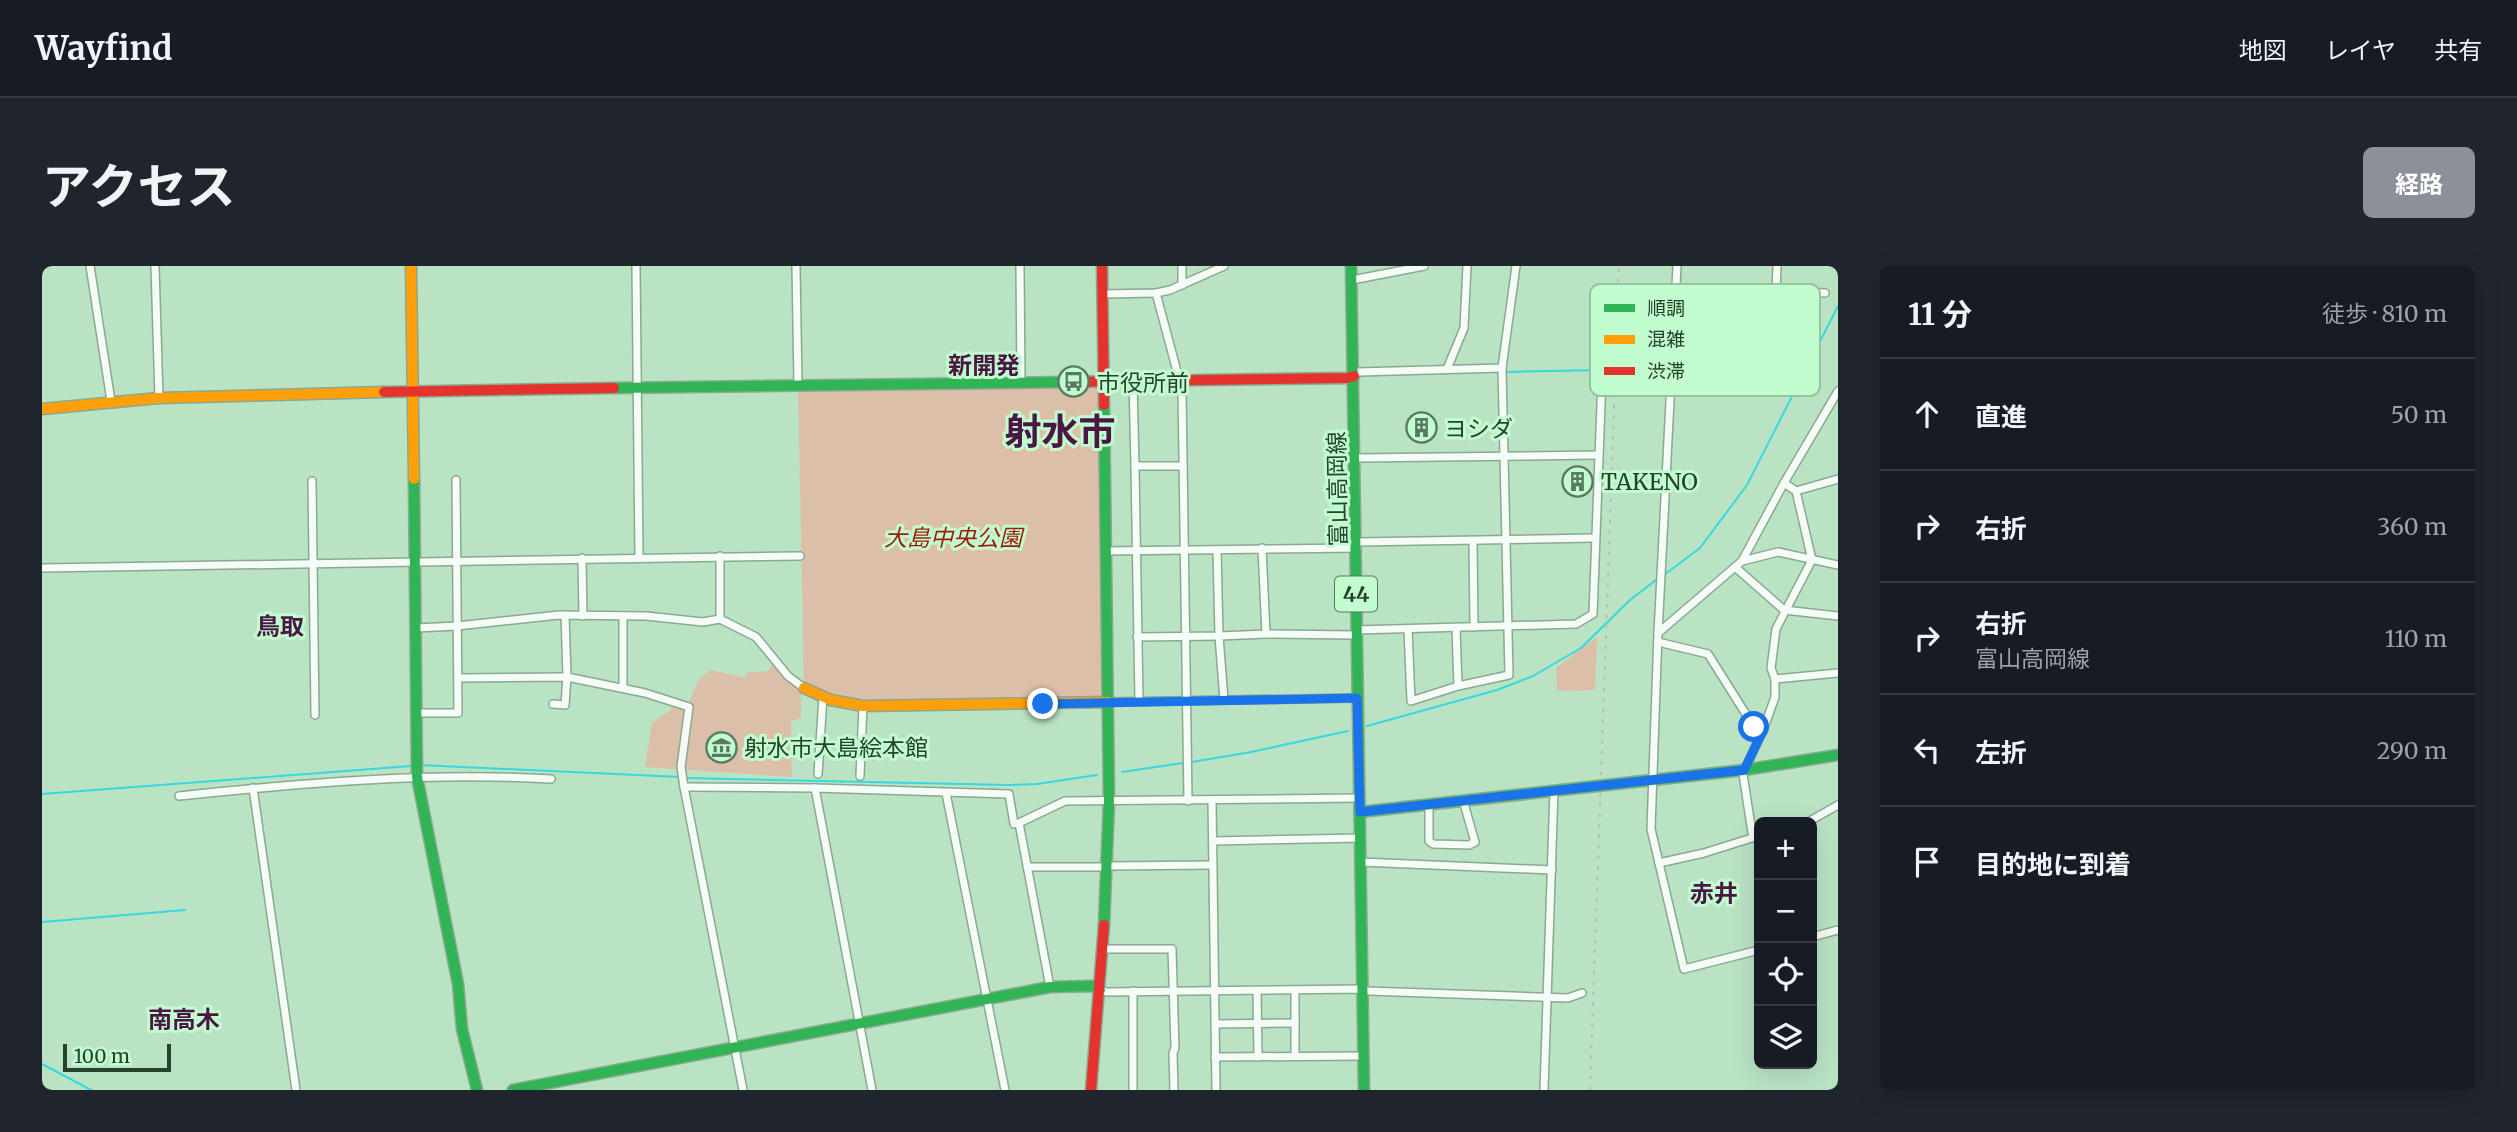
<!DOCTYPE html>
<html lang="ja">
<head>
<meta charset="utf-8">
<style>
	:root { --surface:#171b24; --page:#20242c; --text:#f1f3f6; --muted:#9ea1a6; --line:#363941; --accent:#8c9099 }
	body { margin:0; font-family:Merriweather,"Noto Sans JP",serif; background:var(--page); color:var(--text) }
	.controls { position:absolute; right:21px; bottom:21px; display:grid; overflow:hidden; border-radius:10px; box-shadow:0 7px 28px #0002 }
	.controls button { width:63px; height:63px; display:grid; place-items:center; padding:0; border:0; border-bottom:2px solid var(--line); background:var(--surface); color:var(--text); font:35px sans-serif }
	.scale { position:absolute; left:21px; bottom:18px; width:108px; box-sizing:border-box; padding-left:7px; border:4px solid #24422c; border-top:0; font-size:19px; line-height:24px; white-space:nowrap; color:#24422c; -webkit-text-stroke:5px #c2fdd0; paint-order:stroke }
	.stop { position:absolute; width:21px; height:21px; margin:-16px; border:5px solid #1a73e8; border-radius:50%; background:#fff }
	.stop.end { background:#1a73e8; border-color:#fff; box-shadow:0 2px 7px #0008 }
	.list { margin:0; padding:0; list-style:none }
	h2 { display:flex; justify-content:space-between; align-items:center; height:91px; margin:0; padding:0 28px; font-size:30px }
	h2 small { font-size:23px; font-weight:400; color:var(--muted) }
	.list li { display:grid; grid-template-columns:46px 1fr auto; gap:21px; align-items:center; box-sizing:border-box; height:112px; padding:0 28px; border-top:2px solid var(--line) }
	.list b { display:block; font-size:26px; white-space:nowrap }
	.list p { margin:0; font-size:23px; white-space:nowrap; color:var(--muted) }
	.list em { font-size:23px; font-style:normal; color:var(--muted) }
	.icon { flex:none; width:38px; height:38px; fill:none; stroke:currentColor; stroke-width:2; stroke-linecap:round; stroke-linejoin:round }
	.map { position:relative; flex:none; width:1796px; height:824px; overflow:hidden; border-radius:10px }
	header { display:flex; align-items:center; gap:42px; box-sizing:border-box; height:98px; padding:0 35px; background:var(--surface); border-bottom:2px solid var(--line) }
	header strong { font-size:33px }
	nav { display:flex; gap:38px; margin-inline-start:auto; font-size:24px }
	.intro { display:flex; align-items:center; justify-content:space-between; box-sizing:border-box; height:168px; padding:0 42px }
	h1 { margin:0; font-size:49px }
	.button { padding:18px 32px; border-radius:10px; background:var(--accent); color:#fff; font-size:24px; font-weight:700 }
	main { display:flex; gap:42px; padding:0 42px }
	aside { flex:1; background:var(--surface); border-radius:10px; box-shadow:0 7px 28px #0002 }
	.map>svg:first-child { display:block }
</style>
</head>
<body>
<header>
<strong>Wayfind</strong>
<nav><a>地図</a><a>レイヤ</a><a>共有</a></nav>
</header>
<div class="intro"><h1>アクセス</h1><a class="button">経路</a></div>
<main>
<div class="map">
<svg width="1796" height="824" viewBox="0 0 1796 824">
	<rect width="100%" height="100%" fill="#bae3c4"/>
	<g fill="#dbbfa8">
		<polygon points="1061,116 1065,435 807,438 762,422 756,120"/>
		<polygon points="1555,371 1553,424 1515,425 1514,402"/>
		<polygon points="731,398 745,413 759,424 759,452 749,455 750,511 603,501 610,457 628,445 630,439 644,443 657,413 669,404 703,412 704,407 726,405"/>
	</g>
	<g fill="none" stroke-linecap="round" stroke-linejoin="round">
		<g stroke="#38d7e1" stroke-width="2">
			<polyline points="1432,106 1458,106"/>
			<polyline points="1463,106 1561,104 1585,94 1627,98"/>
			<polyline points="1622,309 1658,282 1705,219 1796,40"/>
			<polyline points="1325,460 1455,424 1491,410 1539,382 1588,334 1614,314"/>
			<polyline points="1150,496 1209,486 1306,465"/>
			<polyline points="378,499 638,511"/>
			<polyline points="1080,506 1141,497"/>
			<polyline points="644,512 967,519 995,518 1055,509"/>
			<polyline points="0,528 369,500"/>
			<polyline points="0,656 143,644"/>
			<polyline points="0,798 49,824"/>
		</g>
		<defs>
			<g id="street">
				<polyline points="48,0 69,135"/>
				<polyline points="113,0 117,132"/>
				<polyline points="594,0 597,291"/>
				<polyline points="754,0 756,120"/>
				<polyline points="978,0 979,116"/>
				<polyline points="1140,0 1140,19"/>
				<polyline points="1635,0 1616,367 1609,563 1642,703 1717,684"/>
				<polyline points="1735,0 1734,25 1783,27"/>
				<polyline points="1310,14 1382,0"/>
				<polyline points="1114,27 1140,124 1146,535"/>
				<polyline points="1060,28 1114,27 1128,24 1182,0"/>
				<polyline points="1405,103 1422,62 1425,0"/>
				<polyline points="1312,110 1316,106 1460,102"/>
				<polyline points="1091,115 1093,200"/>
				<polyline points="1314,192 1557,189"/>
				<polyline points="270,215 273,449"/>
				<polyline points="1754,225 1796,213"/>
				<polyline points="1431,275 1432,361"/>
				<polyline points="1314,276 1553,272"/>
				<polyline points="1064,285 1315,282"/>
				<polyline points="678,290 678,353"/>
				<polyline points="540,292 541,350"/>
				<polyline points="1700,295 1736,286 1796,299"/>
				<polyline points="1693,301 1742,344 1796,350"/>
				<polyline points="0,302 758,290"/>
				<polyline points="374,362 415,360 517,349 604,350 661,356 678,353 714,371 746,410 762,422"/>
				<polyline points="1414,362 1416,420 1467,409 1460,102 1474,0"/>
				<polyline points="1366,363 1369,435 1416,420"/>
				<polyline points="1314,364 1534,358 1551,348 1560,112"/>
				<polyline points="1616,367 1700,295 1742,217 1796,125"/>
				<polyline points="1224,368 1314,369"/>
				<polyline points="1095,371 1177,370 1175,284"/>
				<polyline points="1616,376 1666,388 1712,461 1720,467"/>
				<polyline points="417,412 525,411 603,427 647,441 639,501 642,521 701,824"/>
				<polyline points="1733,413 1796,407"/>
				<polyline points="581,422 581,350"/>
				<polyline points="1182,434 1177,370 1224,368 1220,282"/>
				<polyline points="1097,435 1093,200 1141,200"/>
				<polyline points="1066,436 1315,432"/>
				<polyline points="511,438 523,439 525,411 523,349"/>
				<polyline points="375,447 416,447 414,214"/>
				<polyline points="776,508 781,431"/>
				<polyline points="818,510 821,440"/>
				<polyline points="642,521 773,522"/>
				<polyline points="211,522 254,824"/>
				<polyline points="904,527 963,824"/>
				<path d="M137,530C261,517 385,506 509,513"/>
				<polyline points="1170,534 1174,824"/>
				<polyline points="1387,538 1387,575 1391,578 1427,579 1433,576 1421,534"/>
				<polyline points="1766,556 1796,539"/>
				<polyline points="1171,575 1319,572"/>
				<polyline points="1717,576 1710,567 1701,508 1723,459 1733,431 1733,413 1729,402 1734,363 1770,294 1754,225 1742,217"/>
				<polyline points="1319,596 1510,604"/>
				<polyline points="1617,597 1662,587 1713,571"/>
				<polyline points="1065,600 1171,599"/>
				<polyline points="985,601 1065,601"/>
				<polyline points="1770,671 1796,664"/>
				<polyline points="1061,683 1130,683 1133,782 1131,787 1132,824"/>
				<polyline points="1008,721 977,557 1023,535 1318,532"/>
				<polyline points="1058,724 1065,726 1321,723 1326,725 1526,732 1540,727"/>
				<polyline points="1091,725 1091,824"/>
				<polyline points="1215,725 1216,791"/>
				<polyline points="1253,725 1253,790"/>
				<polyline points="1173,758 1253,757"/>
				<polyline points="1173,791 1322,790"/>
				<polyline points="830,824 773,522 967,528 972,558"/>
				<polyline points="1502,824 1512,524"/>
			</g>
			<g id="fast">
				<polyline points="1309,0 1322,824"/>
				<polyline points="572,122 1024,116"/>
				<polyline points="372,213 375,511 416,718 420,763 435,824"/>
				<polyline points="1318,546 1702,504 1796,489"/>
				<polyline points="1062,659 1067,535 1062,139"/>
				<polyline points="471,824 1008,721 1052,720 1058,724"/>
			</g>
			<g id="slow">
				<polyline points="369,0 372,213"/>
				<polyline points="0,143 117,132 342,126"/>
				<polyline points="762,422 789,434 821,440 1066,436"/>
			</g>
			<g id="jam">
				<polyline points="1060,0 1062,139"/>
				<polyline points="1024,116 1306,112 1312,110"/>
				<polyline points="342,126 572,122"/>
				<polyline points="1049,824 1062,659"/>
			</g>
		</defs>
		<use href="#street" stroke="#89a991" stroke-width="10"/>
		<use href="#fast" stroke="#89a991" stroke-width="13"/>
		<use href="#slow" stroke="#89a991" stroke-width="13"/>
		<use href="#jam" stroke="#89a991" stroke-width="13"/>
		<use href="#street" stroke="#f5fbf6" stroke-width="7"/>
		<use href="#fast" stroke="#30b455" stroke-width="10"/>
		<use href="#slow" stroke="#ff9f0a" stroke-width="10"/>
		<use href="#jam" stroke="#e5322d" stroke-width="10"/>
		<polyline stroke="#b4beb6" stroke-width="2" stroke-dasharray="3.5 7" stroke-linecap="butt" points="1548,824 1577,0"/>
	</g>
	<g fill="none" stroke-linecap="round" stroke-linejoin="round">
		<polyline stroke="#1a73e8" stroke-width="9" points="1001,438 1315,432 1318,546 1702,504 1720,467 1712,461"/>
	</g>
	<defs>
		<symbol id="bus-ring" viewBox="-11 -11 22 22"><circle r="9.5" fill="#c2fdd0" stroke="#587a61" stroke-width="1.5"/><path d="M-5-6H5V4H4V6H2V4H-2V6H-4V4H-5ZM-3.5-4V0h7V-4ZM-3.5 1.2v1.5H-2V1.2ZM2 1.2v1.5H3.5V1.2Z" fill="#587a61"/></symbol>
		<symbol id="building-ring" viewBox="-11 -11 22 22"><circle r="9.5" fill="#c2fdd0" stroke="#587a61" stroke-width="1.5"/><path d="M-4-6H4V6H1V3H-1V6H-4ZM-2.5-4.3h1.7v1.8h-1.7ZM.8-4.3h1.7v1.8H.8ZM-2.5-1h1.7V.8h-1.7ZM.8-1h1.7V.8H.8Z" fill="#587a61"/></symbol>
		<symbol id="museum-ring" viewBox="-11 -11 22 22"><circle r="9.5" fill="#c2fdd0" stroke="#587a61" stroke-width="1.5"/><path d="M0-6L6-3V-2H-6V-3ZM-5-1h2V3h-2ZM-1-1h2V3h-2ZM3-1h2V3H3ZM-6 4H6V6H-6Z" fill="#587a61"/></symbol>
	</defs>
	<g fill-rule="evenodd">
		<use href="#bus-ring" x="1014" y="98" width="35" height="35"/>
		<use href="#building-ring" x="1362" y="144" width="35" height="35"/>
		<use href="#building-ring" x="1518" y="198" width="35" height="35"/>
		<use href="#museum-ring" x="662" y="464" width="35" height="35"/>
	</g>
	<g text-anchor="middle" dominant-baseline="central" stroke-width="6" stroke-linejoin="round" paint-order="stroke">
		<rect fill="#c2fdd0" stroke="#537a5d" stroke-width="2" x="1293" y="310.5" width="42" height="35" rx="5"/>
		<g font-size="21" font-weight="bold" fill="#24422c">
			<text x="1314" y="328">44</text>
		</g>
		<g font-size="23" fill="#24422c" stroke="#c2fdd0" text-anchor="start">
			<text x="1055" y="116">市役所前</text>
			<text x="1402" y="162">ヨシダ</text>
			<text x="1559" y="215">TAKENO</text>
			<text x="702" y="481">射水市大島絵本館</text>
		</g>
		<g font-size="23" fill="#24422c" stroke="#c2fdd0">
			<text transform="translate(1295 223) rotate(-91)">富山高岡線</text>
		</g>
		<g font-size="23" font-style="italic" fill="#9e1c08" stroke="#c2fdd0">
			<text x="911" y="271">大島中央公園</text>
		</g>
		<g font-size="24" font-weight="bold" fill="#4a1745" stroke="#c2fdd0">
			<text x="942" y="99">新開発</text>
			<text x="238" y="360">鳥取</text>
			<text x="1672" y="627">赤井</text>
			<text x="142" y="753">南高木</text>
		</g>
		<g font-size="37" font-weight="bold" fill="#4a1745" stroke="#c2fdd0">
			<text x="1018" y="166">射水市</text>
		</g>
	</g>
	<rect x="1548" y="18" width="230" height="112" rx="10" fill="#c2fdd0" stroke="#93c59f" stroke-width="2"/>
	<rect x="1562" y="38" width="31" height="8" fill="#30b455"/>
	<rect x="1562" y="69" width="31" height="9" fill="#ff9f0a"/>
	<rect x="1562" y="101" width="31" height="8" fill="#e5322d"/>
	<g font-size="19" fill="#24422c">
		<text x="1605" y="49">順調</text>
		<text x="1605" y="80">混雑</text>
		<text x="1605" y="112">渋滞</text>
	</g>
</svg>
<div class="controls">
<button>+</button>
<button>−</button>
<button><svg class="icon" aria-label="locate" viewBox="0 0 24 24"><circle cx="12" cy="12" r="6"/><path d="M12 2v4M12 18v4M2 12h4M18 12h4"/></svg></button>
<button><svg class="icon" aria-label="layers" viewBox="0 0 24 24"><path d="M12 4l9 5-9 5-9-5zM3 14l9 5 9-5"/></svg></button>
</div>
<div class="scale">100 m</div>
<div class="stop" style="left:1712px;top:461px"></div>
<div class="stop end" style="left:1001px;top:438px"></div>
</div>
<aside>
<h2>11 分<small>徒歩 · 810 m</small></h2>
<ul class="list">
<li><svg class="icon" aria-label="ahead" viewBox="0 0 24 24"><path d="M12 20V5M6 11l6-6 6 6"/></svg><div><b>直進</b></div><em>50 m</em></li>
<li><svg class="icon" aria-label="right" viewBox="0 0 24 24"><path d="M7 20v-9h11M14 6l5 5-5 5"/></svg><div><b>右折</b></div><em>360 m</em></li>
<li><svg class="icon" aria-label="right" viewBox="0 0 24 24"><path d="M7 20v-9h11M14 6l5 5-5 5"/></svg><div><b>右折</b><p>富山高岡線</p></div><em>110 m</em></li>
<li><svg class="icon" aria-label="left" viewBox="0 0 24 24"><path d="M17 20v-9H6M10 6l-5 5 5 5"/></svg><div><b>左折</b></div><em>290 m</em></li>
<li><svg class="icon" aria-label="arrive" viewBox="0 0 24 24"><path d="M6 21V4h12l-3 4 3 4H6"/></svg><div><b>目的地に到着</b></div></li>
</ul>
</aside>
</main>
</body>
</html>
